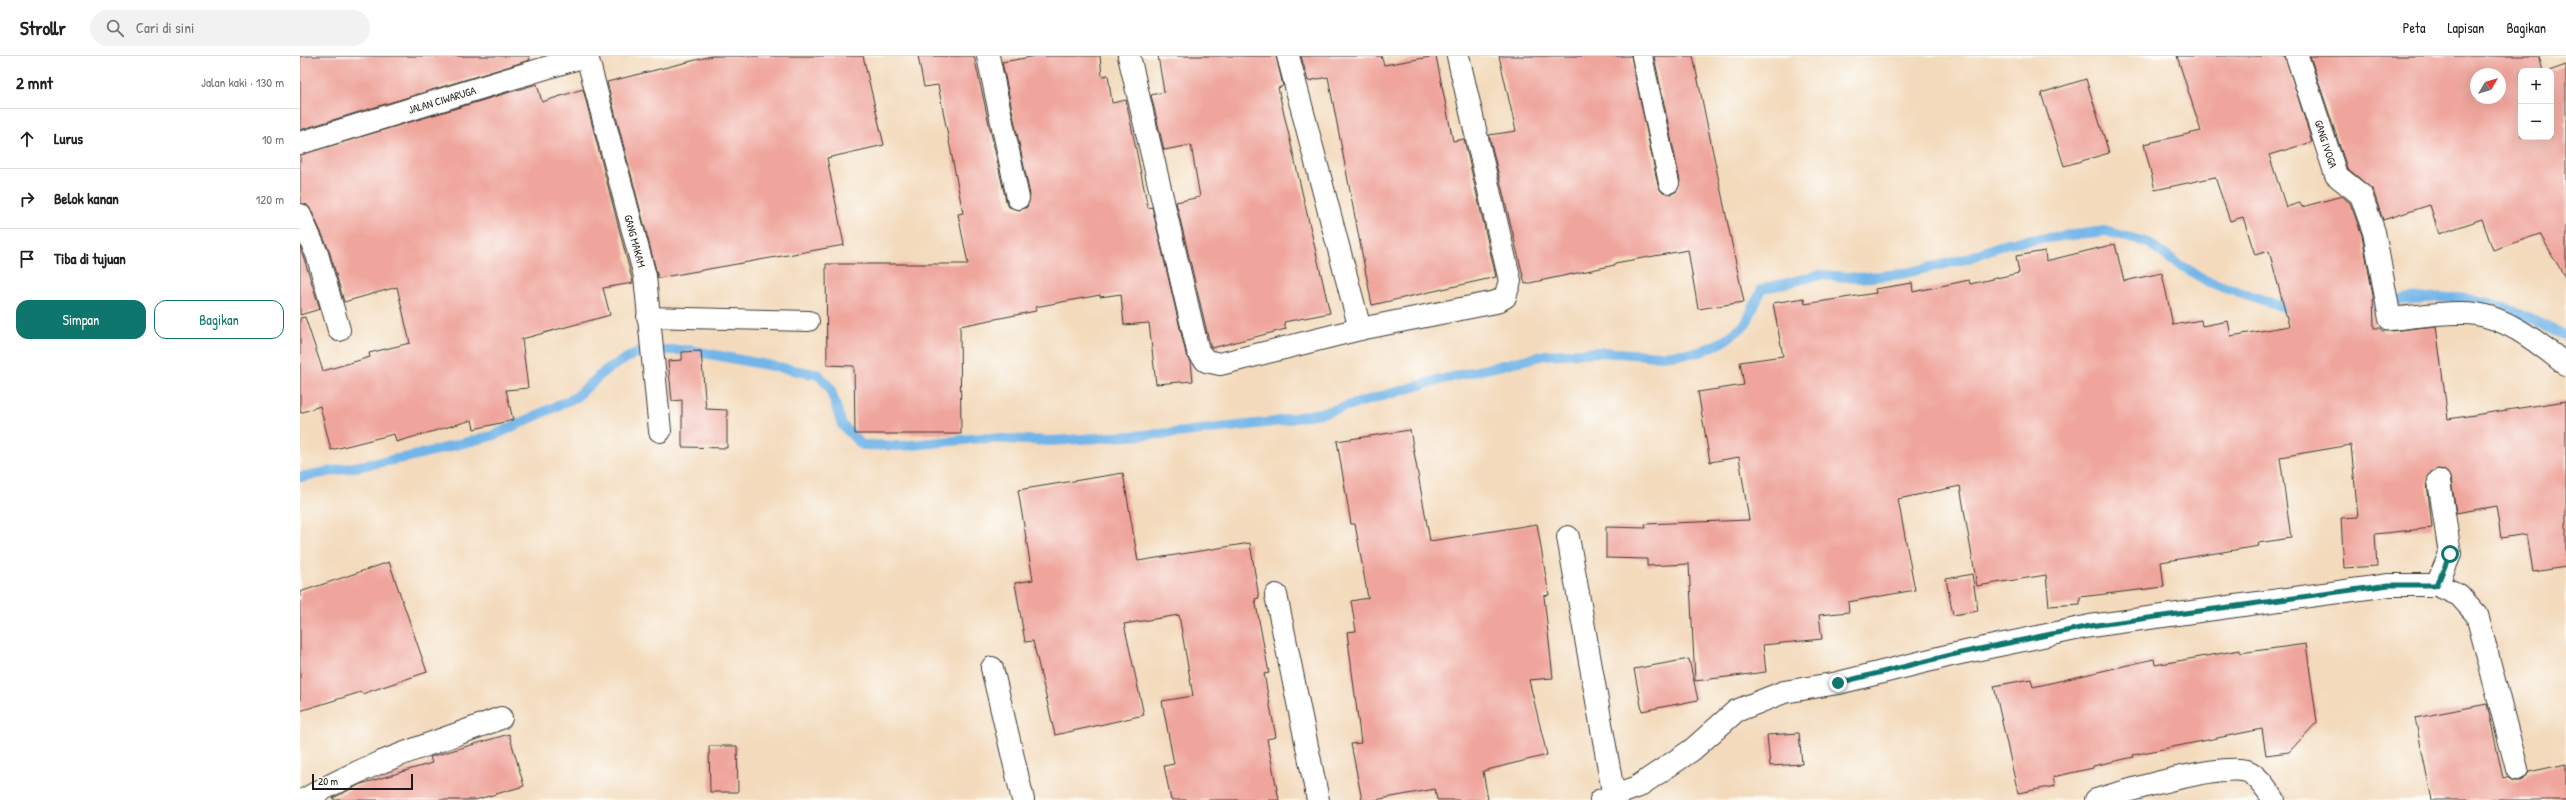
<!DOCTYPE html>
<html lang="id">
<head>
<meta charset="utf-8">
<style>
	:root { --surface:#fff; --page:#f2f2f2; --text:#202124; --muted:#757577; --line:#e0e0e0; --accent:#0f766e }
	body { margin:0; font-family:"Patrick Hand",sans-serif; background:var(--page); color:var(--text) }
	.controls { position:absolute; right:12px; top:12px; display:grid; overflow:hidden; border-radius:8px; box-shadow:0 4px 16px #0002 }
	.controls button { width:36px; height:36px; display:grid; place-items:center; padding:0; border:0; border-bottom:1px solid var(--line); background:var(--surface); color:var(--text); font:20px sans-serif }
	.compass { position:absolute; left:2170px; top:12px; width:36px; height:36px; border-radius:50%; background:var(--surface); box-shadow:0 4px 16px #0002; rotate:52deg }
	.scale { position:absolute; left:12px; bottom:10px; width:101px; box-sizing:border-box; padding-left:4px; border:2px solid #1c1c1c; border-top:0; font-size:11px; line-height:14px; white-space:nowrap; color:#1c1c1c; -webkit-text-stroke:3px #fdfcf7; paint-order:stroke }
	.stop { position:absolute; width:12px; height:12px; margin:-9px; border:3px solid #0f766e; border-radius:50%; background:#fff }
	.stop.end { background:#0f766e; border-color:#fff; box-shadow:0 1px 4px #0008 }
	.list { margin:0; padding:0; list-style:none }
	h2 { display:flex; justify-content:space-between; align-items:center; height:52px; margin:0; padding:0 16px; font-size:17px }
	h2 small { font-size:13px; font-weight:400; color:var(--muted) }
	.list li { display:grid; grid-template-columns:26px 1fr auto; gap:12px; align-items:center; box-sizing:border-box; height:60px; padding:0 16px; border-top:1px solid var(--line) }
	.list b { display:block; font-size:15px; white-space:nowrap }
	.list em { font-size:13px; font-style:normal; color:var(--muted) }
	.actions { display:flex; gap:8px; padding:12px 16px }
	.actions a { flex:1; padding:9px 0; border:1px solid var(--accent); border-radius:12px; text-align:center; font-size:14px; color:var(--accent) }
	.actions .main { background:var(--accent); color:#fff }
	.icon { flex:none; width:22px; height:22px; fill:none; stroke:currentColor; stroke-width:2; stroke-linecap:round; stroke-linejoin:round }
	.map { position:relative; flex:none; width:2266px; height:744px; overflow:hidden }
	header { display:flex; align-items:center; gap:24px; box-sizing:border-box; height:56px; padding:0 20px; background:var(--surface); border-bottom:1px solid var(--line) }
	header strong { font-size:19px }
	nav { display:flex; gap:22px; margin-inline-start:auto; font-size:14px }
	.search { width:280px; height:36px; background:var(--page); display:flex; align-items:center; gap:10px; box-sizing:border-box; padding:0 14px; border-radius:22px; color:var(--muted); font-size:15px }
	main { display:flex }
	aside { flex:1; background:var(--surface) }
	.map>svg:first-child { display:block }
</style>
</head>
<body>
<header>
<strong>Strollr</strong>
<div class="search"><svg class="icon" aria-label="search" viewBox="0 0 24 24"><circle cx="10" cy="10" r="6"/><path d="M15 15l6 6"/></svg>Cari di sini</div>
<nav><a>Peta</a><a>Lapisan</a><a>Bagikan</a></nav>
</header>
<main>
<aside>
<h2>2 mnt<small>Jalan kaki · 130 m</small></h2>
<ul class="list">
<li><svg class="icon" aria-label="ahead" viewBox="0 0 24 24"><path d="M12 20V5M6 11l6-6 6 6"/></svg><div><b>Lurus</b></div><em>10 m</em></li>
<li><svg class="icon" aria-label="right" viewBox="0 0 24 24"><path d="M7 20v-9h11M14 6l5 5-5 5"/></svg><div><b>Belok kanan</b></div><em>120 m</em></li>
<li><svg class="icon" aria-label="arrive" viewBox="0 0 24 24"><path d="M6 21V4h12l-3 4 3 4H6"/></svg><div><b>Tiba di tujuan</b></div></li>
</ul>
<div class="actions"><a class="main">Simpan</a><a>Bagikan</a></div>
</aside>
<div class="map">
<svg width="2266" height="744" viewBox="0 0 2266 744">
	<rect width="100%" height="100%" fill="#fdfcf7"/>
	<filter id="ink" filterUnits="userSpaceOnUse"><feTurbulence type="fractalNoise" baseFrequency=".025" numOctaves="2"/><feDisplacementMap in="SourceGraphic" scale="8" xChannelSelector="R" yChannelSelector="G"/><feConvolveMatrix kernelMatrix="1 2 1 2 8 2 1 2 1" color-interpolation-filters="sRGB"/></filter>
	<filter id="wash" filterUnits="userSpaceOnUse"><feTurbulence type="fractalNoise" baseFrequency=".012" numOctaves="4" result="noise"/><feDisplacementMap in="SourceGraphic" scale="16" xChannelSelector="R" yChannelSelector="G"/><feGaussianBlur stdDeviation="0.9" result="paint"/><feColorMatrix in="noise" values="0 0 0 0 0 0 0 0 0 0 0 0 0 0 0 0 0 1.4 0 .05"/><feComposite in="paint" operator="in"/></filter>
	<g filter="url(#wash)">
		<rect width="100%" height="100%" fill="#f3dabc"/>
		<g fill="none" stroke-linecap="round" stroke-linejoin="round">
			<g stroke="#72b5e8" stroke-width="10">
				<path d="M2060,249C2103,244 2153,235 2196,249C2220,256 2243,270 2266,280"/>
				<polyline points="0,421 109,401 195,379 276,341 306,314 341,294 389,294 519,319 530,332 542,369 562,389 603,390 681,382 751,385 875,377 974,366 1030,355 1135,325 1245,299 1300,296 1362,300 1400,296 1424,285 1445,269 1462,233 1520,219 1560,222 1601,218 1666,203 1707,187 1805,175 1849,187 1870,203 1907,225 1984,251 1996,252"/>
			</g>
		</g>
		<g id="blocks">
			<g fill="#efa59c" fill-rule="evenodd">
				<polygon points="0,0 229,0 230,4 0,74"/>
				<polygon points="412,0 563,0 584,89 527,102 544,189 358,222 307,26"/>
				<polygon points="618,0 674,0 706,145 709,151 720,154 727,151 730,139 702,6 737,0 800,0 802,20 808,19 812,47 826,44 848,152 852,151 886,298 891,306 893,325 856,328 849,267 824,269 821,238 800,241 800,239 735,251 736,255 660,270 661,378 555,378 554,310 527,309 526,208 668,208 658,158 663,157 638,29 624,31"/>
				<polygon points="858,0 976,0 983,30 978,32 1030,257 984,266 986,273 912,292 910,289 876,146 900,141 891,89 864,94 851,39 864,36"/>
				<polygon points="1001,0 1081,0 1084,9 1136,0 1153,85 1164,83 1196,221 1072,249 1028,21 1008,25"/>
				<polygon points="1199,0 1331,0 1358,129 1361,135 1371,138 1377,135 1380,125 1354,0 1393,0 1444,246 1398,253 1388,194 1315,207 1315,209 1225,228 1189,79 1216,75"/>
				<polygon points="1877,0 1985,0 2012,86 1969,99 1986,151 2000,147 2002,151 2042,140 2050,147 2062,179 2073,240 2074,272 2081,272 2083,275 2091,275 2136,270 2148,363 2266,345 2266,511 2233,516 2227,478 2201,482 2196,450 2156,457 2151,423 2144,414 2138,413 2131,416 2127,426 2132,472 2075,478 2077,510 2044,512 2041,462 2058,461 2051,389 1980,401 1991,482 1958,487 1959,490 1861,506 1864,531 1780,541 1780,548 1749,550 1746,519 1677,530 1660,430 1598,443 1615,534 1548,546 1549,556 1519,559 1522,583 1463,589 1466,616 1395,625 1389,508 1347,510 1347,503 1306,502 1306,471 1346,472 1345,468 1449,464 1439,401 1410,406 1398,336 1444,329 1440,306 1483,300 1473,247 1504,242 1505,248 1576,237 1575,233 1612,227 1613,236 1669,224 1670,228 1719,217 1716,200 1745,195 1746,205 1815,188 1824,225 1862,217 1873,269 1901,264 1902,270 1928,265 1931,280 1989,270 1969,195 1955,199 1943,161 1930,165 1915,121 1855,134 1844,88 1901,75"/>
				<path d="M2010,0H2239L2243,15H2221V81H2251L2249,15L2266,9V223L2240,178L2193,194L2182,163L2139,178L2130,149L2083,164L2073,134L2047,112ZM2176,18H2200V42H2176Z"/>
				<polygon points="1786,23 1809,97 1764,110 1741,37"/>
				<polygon points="237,28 242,46 283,33 333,227 303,232 310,259 222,283 228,332 206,334 213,364 174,373 172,364 96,386 94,378 31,394 20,350 0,357 0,262 5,261 23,315 70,301 69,297 110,287 97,231 44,246 29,194 11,154 7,149 0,147 0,99"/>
				<polygon points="0,190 20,253 0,259"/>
				<polygon points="401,295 406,353 427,354 427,392 382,391 382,344 372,345 368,305 382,304 382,296"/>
				<polygon points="1110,374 1130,485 1237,468 1249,539 1244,540 1253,622 1229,624 1247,699 1183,715 1188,744 1137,744 1135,733 1075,744 1062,744 1051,688 1061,687 1047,576 1056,575 1051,545 1068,542 1055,468 1051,468 1037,385"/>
				<polygon points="823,417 838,505 950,487 959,542 955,543 969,617 964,618 976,681 967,683 979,744 871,744 864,710 874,708 862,645 893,640 879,559 824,568 844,659 755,679 733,585 725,586 715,527 733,524 718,434"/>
				<polygon points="89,506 127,616 62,638 61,636 0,655 0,536"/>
				<polygon points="1672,518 1678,555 1653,559 1646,523"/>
				<polygon points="2006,588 2017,666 1989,696 1966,699 1962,673 1833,699 1834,701 1793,710 1793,712 1753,721 1755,730 1718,737 1694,630 1731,623 1733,631 1854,603 1855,609 1940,594 1940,597"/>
				<polygon points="1389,603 1398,644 1342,655 1334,613"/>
				<polygon points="2187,648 2203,722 2207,721 2213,725 2220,725 2225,722 2229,716 2266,708 2266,744 2132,744 2115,662"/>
				<polygon points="1499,677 1502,708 1470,710 1467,679"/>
				<polygon points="209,678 224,730 175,744 34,744 33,742 61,728 132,707 130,701"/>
				<polygon points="409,690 437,690 438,736 410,736"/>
			</g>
		</g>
	</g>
	<g filter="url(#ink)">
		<use href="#blocks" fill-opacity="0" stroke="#3c3834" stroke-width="1"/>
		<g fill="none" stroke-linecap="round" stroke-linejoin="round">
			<defs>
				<g id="service">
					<polyline points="1342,0 1369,127"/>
					<polyline points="347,261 509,265"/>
				</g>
				<g id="minor">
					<polyline points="287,0 345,220 360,375"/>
					<polyline points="688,0 718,142"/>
					<polyline points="829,0 898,295 906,305 920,308 1060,273 1196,246 1205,241 1210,225 1158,0"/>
					<polyline points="988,0 1060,273"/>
					<path d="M1997,0L2036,119L2061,139L2074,176L2090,263C2114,261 2139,256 2164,257C2202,257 2238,286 2266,309"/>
					<polyline points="0,159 17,198 39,274"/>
					<polyline points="1268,481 1314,741"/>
					<polyline points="2137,529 2150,498 2139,425"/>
					<polyline points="976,539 1018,744"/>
					<polyline points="692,612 723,744"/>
					<path d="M4,744C65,707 135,687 201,662"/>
					<polyline points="1301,744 1337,731 1392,694 1436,655 1484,636 1538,627 1651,599 1790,570 2089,529 2137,529 2159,539 2177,559 2217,713"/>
					<path d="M1796,744C1827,735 1919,707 1947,715C1958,719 1968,735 1974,744"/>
				</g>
				<polyline id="tertiary" points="0,87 285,0"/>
			</defs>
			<use href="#service" stroke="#3c3834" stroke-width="22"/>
			<use href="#minor" stroke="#3c3834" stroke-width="24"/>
			<use href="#tertiary" stroke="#3c3834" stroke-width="24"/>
			<use href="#service" stroke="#fff" stroke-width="20"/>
			<use href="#minor" stroke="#fff" stroke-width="22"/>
			<use href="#tertiary" stroke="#fff" stroke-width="22"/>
		</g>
	</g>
	<g fill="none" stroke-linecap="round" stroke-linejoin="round" filter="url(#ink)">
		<polyline stroke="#0f766e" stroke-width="5" points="1538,627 1651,599 1790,570 2089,529 2137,529 2150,498"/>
	</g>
	<g text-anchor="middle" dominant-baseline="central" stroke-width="3" stroke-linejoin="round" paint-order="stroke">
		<g font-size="11" fill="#1c1c1c" stroke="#fdfcf7">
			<text transform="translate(142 44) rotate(-17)">JALAN CIWARUGA</text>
			<text transform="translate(2026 88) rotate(72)">GANG IVOGA</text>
			<text transform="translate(335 185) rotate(75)">GANG MAKAM</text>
		</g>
	</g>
</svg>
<div class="controls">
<button>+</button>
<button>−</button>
</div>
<svg class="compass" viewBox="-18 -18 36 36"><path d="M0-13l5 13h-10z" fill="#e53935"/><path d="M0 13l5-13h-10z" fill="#757577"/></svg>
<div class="scale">20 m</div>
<div class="stop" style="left:2150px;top:498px"></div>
<div class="stop end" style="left:1538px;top:627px"></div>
</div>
</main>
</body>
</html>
